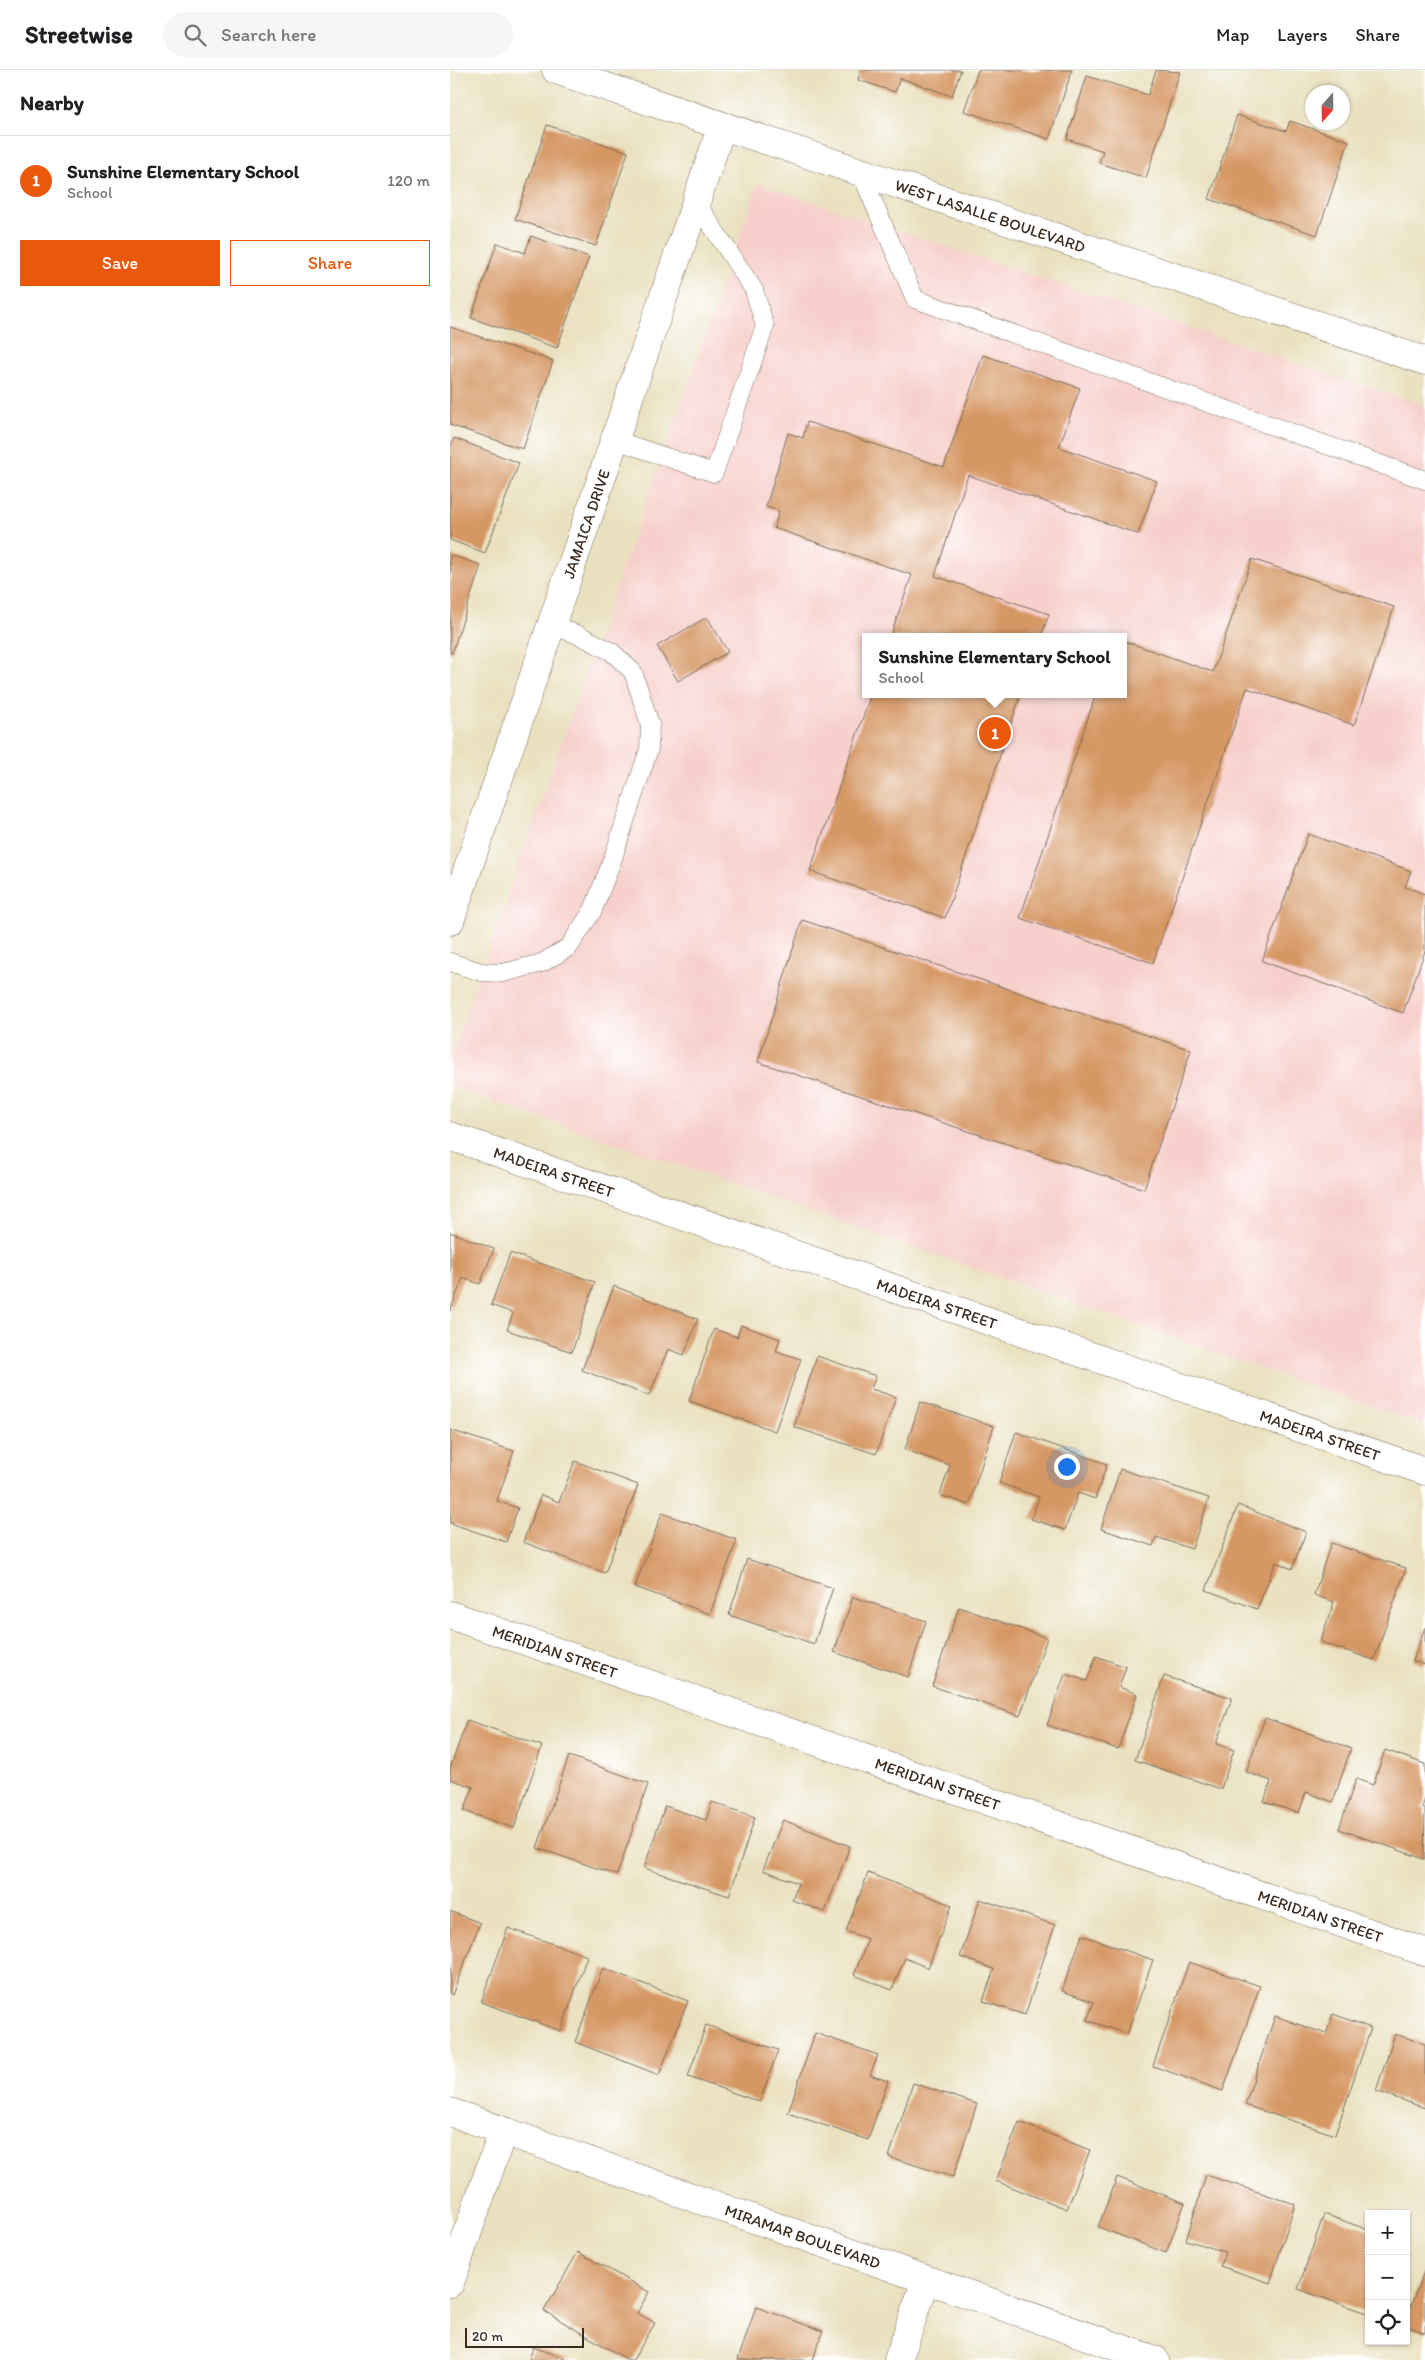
<!DOCTYPE html>
<html lang="en">
<head>
<meta charset="utf-8">
<style>
	:root { --surface:#fff; --page:#f6f6f6; --text:#202124; --muted:#757577; --line:#e0e0e0; --accent:#ea580c }
	body { margin:0; font-family:Itim,sans-serif; background:var(--page); color:var(--text) }
	.controls { position:absolute; right:15px; bottom:15px; display:grid; overflow:hidden; border-radius:0px; box-shadow:0 1px 4px #0004 }
	.controls button { width:45px; height:45px; display:grid; place-items:center; padding:0; border:0; border-bottom:1px solid var(--line); background:var(--surface); color:var(--text); font:25px sans-serif }
	.compass { position:absolute; left:855px; top:15px; width:45px; height:45px; border-radius:50%; background:var(--surface); box-shadow:0 1px 4px #0004; rotate:200deg }
	.scale { position:absolute; left:15px; bottom:12px; width:119px; box-sizing:border-box; padding-left:5px; border:2px solid #3b2a1e; border-top:0; font-size:14px; line-height:18px; white-space:nowrap; color:#3b2a1e; -webkit-text-stroke:4px #fff; paint-order:stroke }
	.you { position:absolute; left:616px; top:1396px; width:18px; height:18px; margin:-12px; border:4px solid #fff; border-radius:50%; background:#1a73e8; box-shadow:0 0 0 8px #1a73e833 }
	.badge { display:grid; place-items:center; width:32px; height:32px; border-radius:50%; background:var(--accent); color:#fff; font-size:16px; font-weight:700 }
	.pin { position:absolute; translate:-50% -50%; border:2px solid #fff; box-shadow:0 1px 5px #0006 }
	.popup { position:absolute; left:412px; top:563px; width:265px; height:65px; box-sizing:border-box; display:grid; place-content:center; border-radius:0px; background:var(--surface); filter:drop-shadow(0 1px 4px #0005); font-size:16px; white-space:nowrap; color:var(--muted) }
	.popup b { font-size:19px; color:var(--text) }
	.popup::after { content:''; position:absolute; left:50%; top:100%; margin-left:-10px; border:10px solid transparent; border-top-color:var(--surface) }
	.list { margin:0; padding:0; list-style:none }
	h2 { display:flex; justify-content:space-between; align-items:center; height:65px; margin:0; padding:0 20px; font-size:21px }
	h2 small { font-size:16px; font-weight:400; color:var(--muted) }
	.list li { display:grid; grid-template-columns:32px 1fr auto; gap:15px; align-items:center; box-sizing:border-box; height:90px; padding:0 20px; border-top:1px solid var(--line) }
	.list b { display:block; font-size:19px; white-space:nowrap }
	.list p { margin:0; font-size:16px; white-space:nowrap; color:var(--muted) }
	.list em { font-size:16px; font-style:normal; color:var(--muted) }
	.actions { display:flex; gap:10px; padding:15px 20px }
	.actions a { flex:1; padding:11px 0; border:1px solid var(--accent); border-radius:0px; text-align:center; font-size:18px; color:var(--accent) }
	.actions .main { background:var(--accent); color:#fff }
	.icon { flex:none; width:28px; height:28px; fill:none; stroke:currentColor; stroke-width:2; stroke-linecap:round; stroke-linejoin:round }
	.map { position:relative; flex:none; width:975px; height:2290px; overflow:hidden }
	header { display:flex; align-items:center; gap:30px; box-sizing:border-box; height:70px; padding:0 25px; background:var(--surface); border-bottom:1px solid var(--line) }
	header strong { font-size:24px }
	nav { display:flex; gap:28px; margin-inline-start:auto; font-size:18px }
	.search { width:350px; height:45px; background:var(--page); display:flex; align-items:center; gap:12px; box-sizing:border-box; padding:0 18px; border-radius:28px; color:var(--muted); font-size:19px }
	main { display:flex }
	aside { flex:1; background:var(--surface) }
	.map>svg:first-child { display:block }
</style>
</head>
<body>
<header>
<strong>Streetwise</strong>
<div class="search"><svg class="icon" aria-label="search" viewBox="0 0 24 24"><circle cx="10" cy="10" r="6"/><path d="M15 15l6 6"/></svg>Search here</div>
<nav><a>Map</a><a>Layers</a><a>Share</a></nav>
</header>
<main>
<aside>
<h2>Nearby<small></small></h2>
<ul class="list">
<li><span class="badge">1</span><div><b>Sunshine Elementary School</b><p>School</p></div><em>120 m</em></li>
</ul>
<div class="actions"><a class="main">Save</a><a>Share</a></div>
</aside>
<div class="map">
<svg width="975" height="2290" viewBox="0 0 975 2290">
	<rect width="100%" height="100%" fill="#fff"/>
	<filter id="ink" filterUnits="userSpaceOnUse"><feTurbulence type="fractalNoise" baseFrequency=".02" numOctaves="2"/><feDisplacementMap in="SourceGraphic" scale="10" xChannelSelector="R" yChannelSelector="G"/><feConvolveMatrix kernelMatrix="1 2 1 2 8 2 1 2 1" color-interpolation-filters="sRGB"/></filter>
	<filter id="wash" filterUnits="userSpaceOnUse"><feTurbulence type="fractalNoise" baseFrequency=".0096" numOctaves="4" result="noise"/><feDisplacementMap in="SourceGraphic" scale="20" xChannelSelector="R" yChannelSelector="G"/><feGaussianBlur stdDeviation="1.12" result="paint"/><feColorMatrix in="noise" values="0 0 0 0 0 0 0 0 0 0 0 0 0 0 0 0 0 1.4 0 .05"/><feComposite in="paint" operator="in"/></filter>
	<g filter="url(#wash)">
		<rect width="100%" height="100%" fill="#eae1c0"/>
		<path fill="#f7d0cc" fill-rule="evenodd" d="M308,114L975,336V1355L0,1016V990ZM416,567H674V624H416Z"/>
		<g id="blocks">
			<g fill="#d59764">
				<polygon points="411,0 511,0 502,26 450,8 445,22 408,10"/>
				<polygon points="528,0 622,0 599,69 514,41"/>
				<polygon points="706,0 730,2 696,108 649,93 653,81 617,69 637,6 698,25"/>
				<polygon points="787,45 836,61 840,51 899,71 867,165 759,129"/>
				<polygon points="97,55 178,82 146,176 65,149"/>
				<polygon points="81,166 139,187 107,278 21,248 47,173 75,183"/>
				<polygon points="0,257 103,291 73,379 0,355"/>
				<polygon points="533,285 630,318 609,377 707,411 688,464 518,405 485,506 599,544 591,567 440,567 462,505 324,458 329,441 316,437 338,363 353,368 357,352 494,397"/>
				<polygon points="4,368 69,393 35,483 0,470 0,378"/>
				<polygon points="0,485 31,495 2,583 0,583"/>
				<polygon points="802,489 944,537 904,655 797,618 703,893 570,848 646,624 674,624 674,571 763,602"/>
				<polygon points="257,547 278,582 228,611 207,576"/>
				<polygon points="421,624 571,624 495,848 360,801"/>
				<polygon points="858,764 961,801 955,817 975,824 975,881 953,943 812,891"/>
				<polygon points="352,850 741,980 694,1119 308,992"/>
				<polygon points="0,1162 44,1179 30,1214 13,1208 0,1241"/>
				<polygon points="60,1183 145,1212 122,1282 57,1260 63,1243 41,1235"/>
				<polygon points="164,1216 248,1249 234,1285 218,1279 199,1326 132,1300"/>
				<polygon points="291,1255 330,1269 326,1281 351,1289 325,1361 239,1331 264,1259 287,1267"/>
				<polygon points="367,1286 426,1306 421,1319 446,1327 426,1384 344,1357"/>
				<polygon points="470,1332 544,1356 519,1435 490,1425 500,1395 455,1380"/>
				<polygon points="0,1360 64,1381 47,1431 68,1438 56,1472 0,1453"/>
				<polygon points="566,1362 657,1394 645,1429 628,1423 615,1460 581,1449 589,1427 549,1413"/>
				<polygon points="125,1391 188,1415 155,1503 73,1472 91,1425 109,1432"/>
				<polygon points="670,1399 759,1428 742,1479 706,1467 703,1476 651,1459"/>
				<polygon points="788,1435 856,1462 842,1499 826,1492 807,1539 756,1520"/>
				<polygon points="212,1443 287,1470 260,1544 185,1517"/>
				<polygon points="881,1473 956,1498 924,1590 870,1572 884,1532 864,1525"/>
				<polygon points="297,1489 383,1518 364,1574 279,1545"/>
				<polygon points="403,1527 476,1551 458,1607 384,1582"/>
				<polygon points="509,1537 597,1568 570,1646 482,1616"/>
				<polygon points="975,1557 975,1595 963,1591"/>
				<polygon points="646,1586 676,1597 669,1617 687,1624 668,1679 597,1655 615,1604 637,1611"/>
				<polygon points="714,1606 782,1628 766,1674 784,1680 771,1719 685,1690"/>
				<polygon points="815,1648 901,1678 883,1732 856,1722 849,1743 814,1732 821,1711 796,1702"/>
				<polygon points="17,1650 92,1676 64,1758 14,1741 23,1717 0,1709 0,1699"/>
				<polygon points="935,1680 975,1694 975,1728 972,1738 975,1739 974,1789 889,1759 906,1709 923,1715"/>
				<polygon points="119,1686 198,1714 167,1805 87,1778"/>
				<polygon points="262,1732 305,1747 279,1826 194,1798 215,1736 256,1750"/>
				<polygon points="333,1750 400,1776 375,1842 342,1830 348,1813 313,1800"/>
				<polygon points="418,1803 502,1835 478,1898 455,1888 442,1920 404,1905 418,1869 396,1861"/>
				<polygon points="530,1829 605,1855 575,1945 533,1931 544,1899 510,1887"/>
				<polygon points="0,1841 30,1853 2,1925 0,1924"/>
				<polygon points="58,1858 137,1886 111,1961 31,1932"/>
				<polygon points="632,1865 703,1890 677,1964 637,1950 644,1932 612,1921"/>
				<polygon points="739,1892 810,1916 773,2021 703,1996"/>
				<polygon points="153,1898 238,1931 209,2005 125,1972"/>
				<polygon points="883,1944 921,1958 885,2065 795,2035 825,1946 876,1964"/>
				<polygon points="256,1955 328,1980 310,2032 238,2007"/>
				<polygon points="365,1963 428,1985 420,2005 438,2011 418,2070 338,2043"/>
				<polygon points="945,1964 975,1974 975,2038 926,2021"/>
				<polygon points="463,2013 527,2034 503,2107 439,2087"/>
				<polygon points="569,2052 640,2080 617,2139 546,2111"/>
				<polygon points="756,2105 845,2134 820,2213 770,2196 775,2182 736,2170"/>
				<polygon points="667,2107 735,2133 716,2183 648,2157"/>
				<polygon points="874,2144 919,2160 919,2244 848,2219"/>
				<polygon points="128,2182 199,2222 187,2243 205,2253 183,2290 178,2290 94,2241"/>
				<polygon points="975,2199 975,2263 956,2256 956,2248"/>
				<polygon points="306,2237 373,2261 363,2290 288,2290"/>
				<polygon points="83,2277 121,2290 79,2290"/>
			</g>
		</g>
	</g>
	<g filter="url(#ink)">
		<use href="#blocks" fill-opacity="0" stroke="#786a57" stroke-width="1"/>
		<g fill="none" stroke-linecap="round" stroke-linejoin="round">
			<defs>
				<g id="lane">
					<polyline points="411,103 465,229 975,410"/>
					<polyline points="165,370 264,403 315,256 304,220 246,132"/>
					<polyline points="0,892 31,902 53,903 92,893 119,877 143,840 162,791 199,679 200,654 183,602 162,582 131,566 102,555"/>
				</g>
				<g id="street">
					<path id="s1" d="M106,0L975,291"/>
					<path id="s2" d="M0,851L272,56"/>
					<path id="s3" d="M0,1066L975,1401"/>
					<path id="s4" d="M0,1545L975,1882"/>
					<path id="s5" d="M0,2042L705,2290"/>
					<polyline points="0,2213 53,2061"/>
					<polyline points="448,2290 476,2210"/>
				</g>
			</defs>
			<use href="#lane" stroke="#786a57" stroke-width="19"/>
			<use href="#street" stroke="#786a57" stroke-width="29"/>
			<use href="#lane" stroke="#fff" stroke-width="18"/>
			<use href="#street" stroke="#fff" stroke-width="28"/>
		</g>
	</g>
	<g text-anchor="middle" dominant-baseline="central" stroke-width="4.5" stroke-linejoin="round" paint-order="stroke">
		<g font-size="16" fill="#3b2a1e" stroke="#fff">
			<text stroke="none"><textPath href="#s1" startOffset="458">WEST LASALLE BOULEVARD</textPath></text>
			<text stroke="none"><textPath href="#s2" startOffset="420">JAMAICA DRIVE</textPath></text>
			<text stroke="none"><textPath href="#s3" startOffset="110">MADEIRA STREET</textPath></text>
			<text stroke="none"><textPath href="#s3" startOffset="515">MADEIRA STREET</textPath></text>
			<text stroke="none"><textPath href="#s3" startOffset="920">MADEIRA STREET</textPath></text>
			<text stroke="none"><textPath href="#s4" startOffset="111">MERIDIAN STREET</textPath></text>
			<text stroke="none"><textPath href="#s4" startOffset="516">MERIDIAN STREET</textPath></text>
			<text stroke="none"><textPath href="#s4" startOffset="921">MERIDIAN STREET</textPath></text>
			<text stroke="none"><textPath href="#s5" startOffset="374">MIRAMAR BOULEVARD</textPath></text>
		</g>
	</g>
</svg>
<div class="controls">
<button>+</button>
<button>−</button>
<button><svg class="icon" aria-label="locate" viewBox="0 0 24 24"><circle cx="12" cy="12" r="6"/><path d="M12 2v4M12 18v4M2 12h4M18 12h4"/></svg></button>
</div>
<svg class="compass" viewBox="-18 -18 36 36"><path d="M0-13l5 13h-10z" fill="#e53935"/><path d="M0 13l5-13h-10z" fill="#757577"/></svg>
<div class="scale">20 m</div>
<div class="you"></div>
<div class="pin badge" style="left:545px;top:663px">1</div>
<div class="popup"><b>Sunshine Elementary School</b>School</div>
</div>
</main>
</body>
</html>
